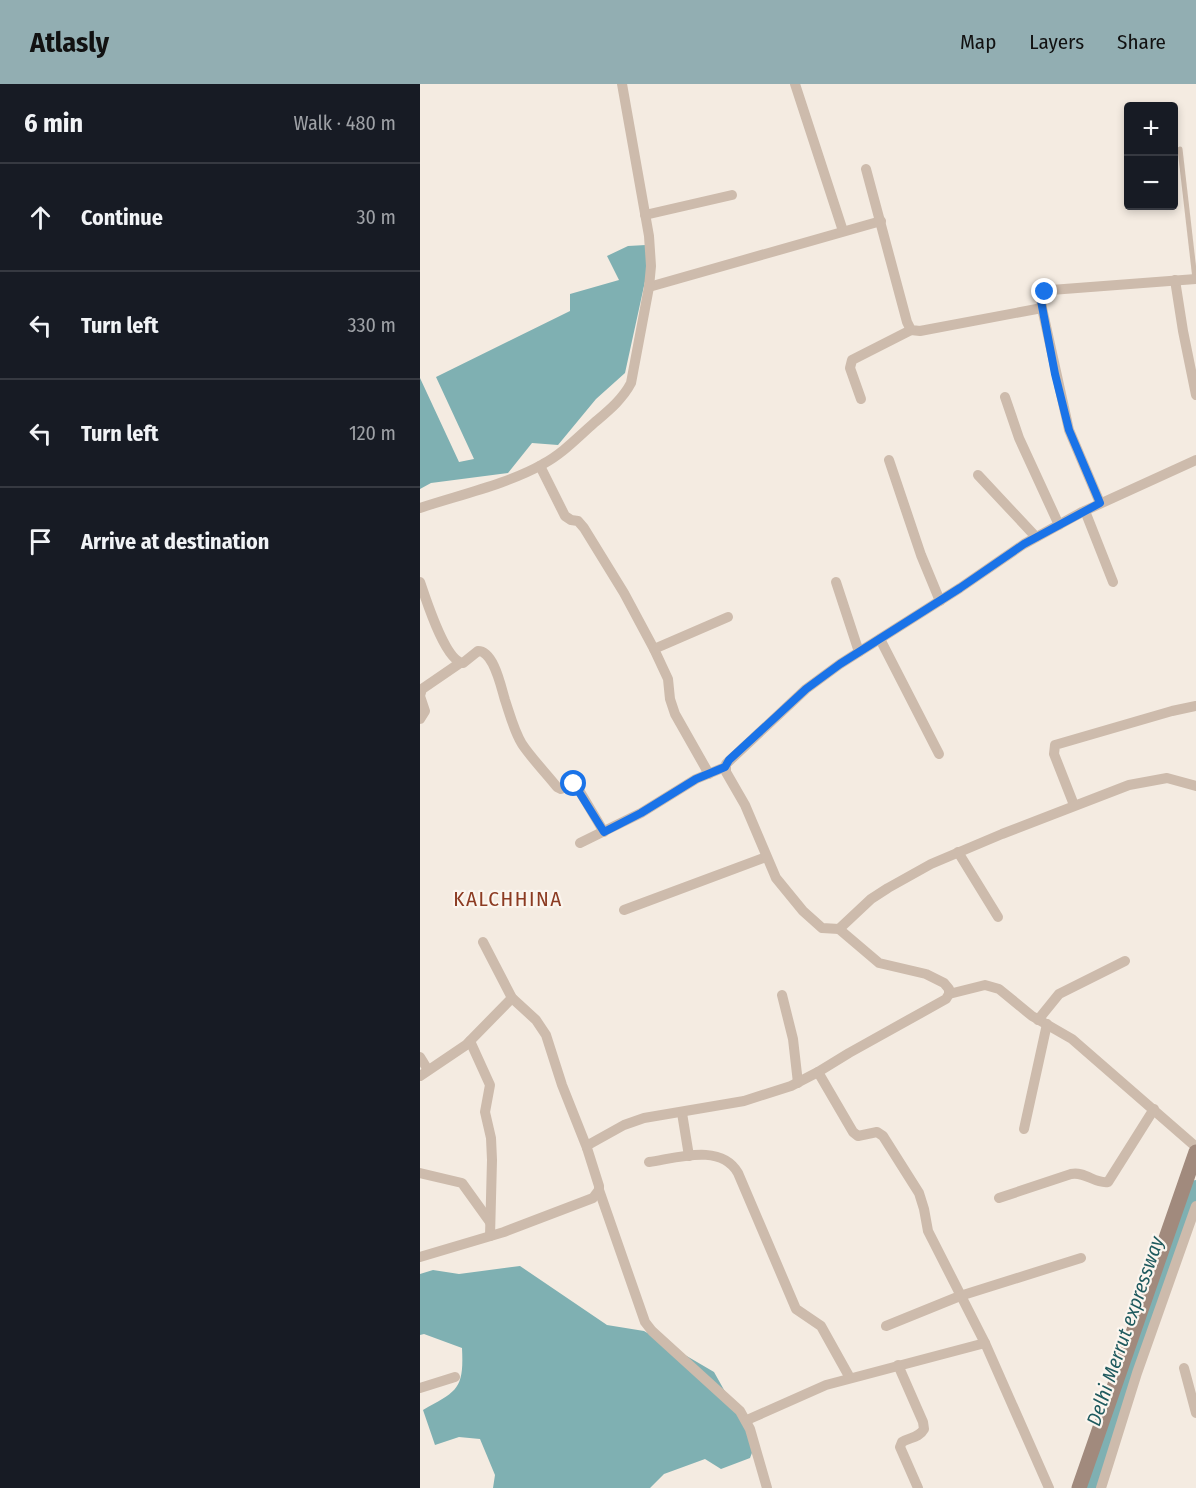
<!DOCTYPE html>
<html lang="en">
<head>
<meta charset="utf-8">
<style>
	:root { --surface:#171b24; --page:#242831; --text:#f1f3f6; --muted:#9ea1a6; --line:#363941; --accent:#92aeb2 }
	body { margin:0; font-family:"Fira Sans Condensed",sans-serif; background:var(--page); color:var(--text) }
	.controls { position:absolute; right:18px; top:18px; display:grid; overflow:hidden; border-radius:6px; box-shadow:0 3px 9px #0003 }
	.controls button { width:54px; height:54px; display:grid; place-items:center; padding:0; border:0; border-bottom:2px solid var(--line); background:var(--surface); color:var(--text); font:30px sans-serif }
	.stop { position:absolute; width:18px; height:18px; margin:-14px; border:4px solid #1a73e8; border-radius:50%; background:#fff }
	.stop.end { background:#1a73e8; border-color:#fff; box-shadow:0 2px 6px #0008 }
	.list { margin:0; padding:0; list-style:none }
	h2 { display:flex; justify-content:space-between; align-items:center; height:78px; margin:0; padding:0 24px; font-size:26px }
	h2 small { font-size:20px; font-weight:400; color:var(--muted) }
	.list li { display:grid; grid-template-columns:39px 1fr auto; gap:18px; align-items:center; box-sizing:border-box; height:108px; padding:0 24px; border-top:2px solid var(--line) }
	.list b { display:block; font-size:22px; white-space:nowrap }
	.list em { font-size:20px; font-style:normal; color:var(--muted) }
	.icon { flex:none; width:33px; height:33px; fill:none; stroke:currentColor; stroke-width:2; stroke-linecap:round; stroke-linejoin:round }
	.map { position:relative; flex:none; width:776px; height:1404px; overflow:hidden }
	header { display:flex; align-items:center; gap:36px; box-sizing:border-box; height:84px; padding:0 30px; background:var(--accent); color:#111 }
	header strong { font-size:28px }
	nav { display:flex; gap:33px; margin-inline-start:auto; font-size:21px }
	main { display:flex }
	aside { flex:1; background:var(--surface) }
	.map>svg:first-child { display:block }
</style>
</head>
<body>
<header>
<strong>Atlasly</strong>
<nav><a>Map</a><a>Layers</a><a>Share</a></nav>
</header>
<main>
<aside>
<h2>6 min<small>Walk · 480 m</small></h2>
<ul class="list">
<li><svg class="icon" aria-label="ahead" viewBox="0 0 24 24"><path d="M12 20V5M6 11l6-6 6 6"/></svg><div><b>Continue</b></div><em>30 m</em></li>
<li><svg class="icon" aria-label="left" viewBox="0 0 24 24"><path d="M17 20v-9H6M10 6l-5 5 5 5"/></svg><div><b>Turn left</b></div><em>330 m</em></li>
<li><svg class="icon" aria-label="left" viewBox="0 0 24 24"><path d="M17 20v-9H6M10 6l-5 5 5 5"/></svg><div><b>Turn left</b></div><em>120 m</em></li>
<li><svg class="icon" aria-label="arrive" viewBox="0 0 24 24"><path d="M6 21V4h12l-3 4 3 4H6"/></svg><div><b>Arrive at destination</b></div></li>
</ul>
</aside>
<div class="map">
<svg width="776" height="1404" viewBox="0 0 776 1404">
	<rect width="100%" height="100%" fill="#f4ebe1"/>
	<g fill="#7fb0b2">
		<polygon points="226,161 229,179 205,289 176,315 138,361 112,359 88,389 11,399 0,405 0,294 39,378 54,375 16,293 150,227 150,210 199,196 187,172 208,162"/>
		<path d="M100,1182L187,1241L224,1247L294,1288L335,1361L330,1374L301,1385L285,1375L244,1390L230,1404H73L75,1391L60,1355L39,1353L15,1361L3,1326C38,1307 44,1305 42,1264L4,1250L0,1251V1190L13,1186L39,1190Z"/>
	</g>
	<g fill="none" stroke-linecap="round" stroke-linejoin="round">
		<polyline stroke="#7fb0b2" stroke-width="14" points="671,1404 776,1103"/>
		<polyline stroke="#cdbbac" stroke-width="5" points="760,65 775,195"/>
		<g stroke="#cdbbac" stroke-width="10">
			<polyline points="375,0 423,147"/>
			<polyline points="446,85 487,238 491,246 500,247 622,224"/>
			<polyline points="225,131 312,111"/>
			<polyline points="755,196 763,247 776,311"/>
			<polyline points="229,203 461,137"/>
			<polyline points="585,313 599,354 639,441"/>
			<polyline points="441,315 430,284 432,276 491,246"/>
			<polyline points="469,376 501,471 520,517"/>
			<polyline points="120,382 145,432 151,436 158,437 164,444 204,509 234,565 248,595 250,615 255,630 289,690"/>
			<polyline points="558,391 616,453"/>
			<polyline points="680,419 649,346 622,224 621,212 631,206 776,195"/>
			<path d="M0,424C39,411 88,400 123,380C142,370 157,354 174,339C188,327 202,316 211,299L229,203L231,182L229,152L202,0"/>
			<polyline points="665,427 693,498"/>
			<path d="M0,498C6,515 25,577 43,579L58,567C74,567 81,603 85,616C90,631 94,647 102,660C112,675 126,689 137,703L141,705L152,700L156,701L184,748"/>
			<polyline points="416,498 439,568"/>
			<polyline points="460,555 519,670"/>
			<polyline points="234,565 308,533"/>
			<polyline points="0,635 5,627 0,612 2,605 40,579"/>
			<polyline points="654,721 634,670 635,661 752,627 776,622"/>
			<polyline points="160,759 221,729 276,695 305,683"/>
			<polyline points="538,768 578,833"/>
			<polyline points="204,826 346,773"/>
			<polyline points="419,845 451,815 468,804 511,780 582,750 709,701 747,694 776,702"/>
			<polyline points="63,858 92,914 116,936 126,951 142,1001 167,1064"/>
			<polyline points="529,910 565,901 579,905 612,932 652,955 776,1063"/>
			<polyline points="362,911 373,955 378,999"/>
			<polyline points="618,936 639,910 705,877"/>
			<polyline points="50,957 70,1001 65,1028 71,1054 72,1076 70,1152"/>
			<polyline points="0,973 8,986"/>
			<polyline points="398,988 433,1048 438,1052 457,1048 463,1052 499,1109 504,1125 508,1147 565,1259 629,1404"/>
			<polyline points="0,992 46,961 92,914"/>
			<polyline points="262,1029 269,1072"/>
			<polyline points="604,1045 627,940"/>
			<path d="M229,1078C257,1074 301,1059 318,1089L376,1225L401,1242L430,1294"/>
			<polyline points="0,1089 42,1099 70,1138"/>
			<polyline points="179,1106 225,1238 232,1247 320,1327 330,1345 347,1404"/>
			<path d="M579,1114L651,1090C665,1087 675,1100 688,1098L734,1025"/>
			<polyline points="0,1173 84,1148 173,1114 179,1106 179,1102 167,1064 168,1061 204,1041 224,1034 324,1017 371,1002 398,988 429,969 526,915 529,910 529,905 524,899 506,890 459,879 419,845 402,844 383,827 356,794 325,721 306,688 306,680 386,605 420,580 540,504 604,460 662,428 776,376"/>
			<polyline points="466,1242 540,1212 661,1174"/>
			<path d="M478,1281L503,1338L504,1345C499,1354 490,1353 482,1358L480,1363L498,1404"/>
			<polyline points="764,1284 776,1329"/>
			<polyline points="0,1304 35,1293"/>
			<polyline points="327,1336 406,1301 565,1259"/>
			<polyline points="681,1404 717,1289 776,1122"/>
		</g>
		<polyline stroke="#a18a7d" stroke-width="15" points="659,1404 776,1068"/>
	</g>
	<g fill="none" stroke-linecap="round" stroke-linejoin="round">
		<polyline stroke="#1a73e8" stroke-width="8" points="154,700 184,748 221,729 276,695 305,683 309,676 386,605 420,580 540,504 604,460 680,419 649,346 635,290 621,217 621,212 625,208"/>
	</g>
	<g text-anchor="middle" dominant-baseline="central" stroke-width="4.5" stroke-linejoin="round" paint-order="stroke">
		<g font-size="20" font-style="italic" fill="#1f5a5e" stroke="#fbf5ee">
			<text transform="translate(705 1247) rotate(-71)">Delhi Merrut expressway</text>
		</g>
		<g font-size="21" letter-spacing="1.5" fill="#8c3b22" stroke="#fbf5ee">
			<text x="88" y="815">KALCHHINA</text>
		</g>
	</g>
</svg>
<div class="controls">
<button>+</button>
<button>−</button>
</div>
<div class="stop" style="left:154px;top:700px"></div>
<div class="stop end" style="left:625px;top:208px"></div>
</div>
</main>
</body>
</html>
